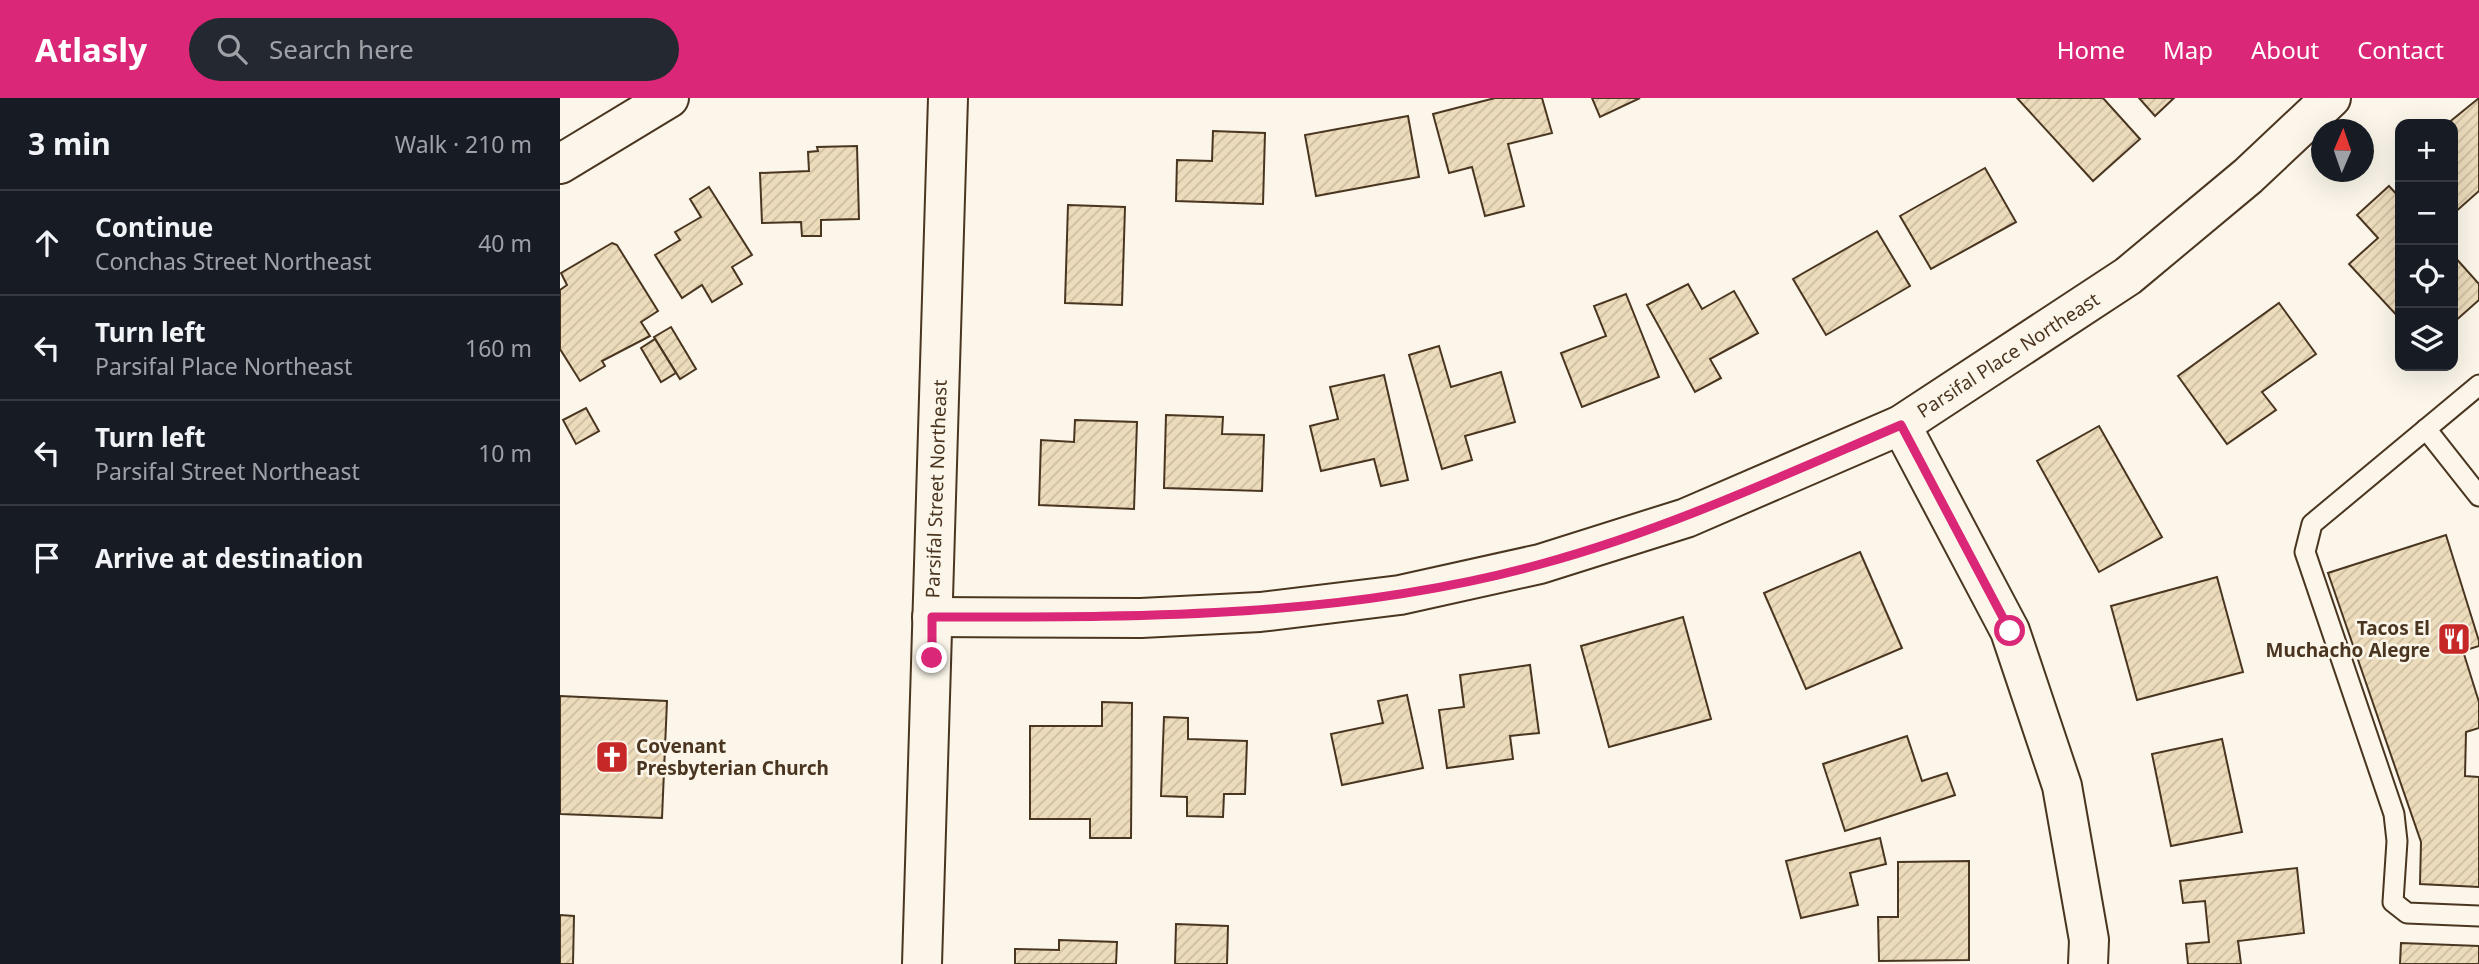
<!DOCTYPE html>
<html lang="en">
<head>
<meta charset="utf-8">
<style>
	:root { --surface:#171b24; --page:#242831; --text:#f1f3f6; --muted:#9ea1a6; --line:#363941; --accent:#db2777 }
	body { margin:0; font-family:"Noto Sans",sans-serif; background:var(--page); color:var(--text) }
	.controls { position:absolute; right:21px; top:21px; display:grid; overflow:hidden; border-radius:14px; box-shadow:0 7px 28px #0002 }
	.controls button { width:63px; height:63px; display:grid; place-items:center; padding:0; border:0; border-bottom:2px solid var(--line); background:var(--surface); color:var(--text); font:35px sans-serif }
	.compass { position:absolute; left:1751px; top:21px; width:63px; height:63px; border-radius:50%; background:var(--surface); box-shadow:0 7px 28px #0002; rotate:2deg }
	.stop { position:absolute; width:21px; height:21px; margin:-16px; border:5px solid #db2777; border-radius:50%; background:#fff }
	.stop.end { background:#db2777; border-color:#fff; box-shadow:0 2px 7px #0008 }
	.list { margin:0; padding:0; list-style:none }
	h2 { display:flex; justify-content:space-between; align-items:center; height:91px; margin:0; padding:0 28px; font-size:30px }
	h2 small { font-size:23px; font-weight:400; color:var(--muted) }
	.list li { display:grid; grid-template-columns:46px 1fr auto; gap:21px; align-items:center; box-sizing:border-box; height:105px; padding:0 28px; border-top:2px solid var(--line) }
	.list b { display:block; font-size:26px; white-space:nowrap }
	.list p { margin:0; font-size:23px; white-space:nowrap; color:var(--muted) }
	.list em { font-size:23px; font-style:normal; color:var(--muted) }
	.icon { flex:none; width:38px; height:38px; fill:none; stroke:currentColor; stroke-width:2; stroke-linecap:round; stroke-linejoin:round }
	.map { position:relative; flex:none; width:1919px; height:866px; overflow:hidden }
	header { display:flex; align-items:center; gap:42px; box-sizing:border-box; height:98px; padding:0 35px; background:var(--accent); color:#fff }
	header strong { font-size:33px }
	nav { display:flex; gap:38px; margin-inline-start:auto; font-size:24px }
	.search { width:490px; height:63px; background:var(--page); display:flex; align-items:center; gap:18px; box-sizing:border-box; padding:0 24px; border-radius:38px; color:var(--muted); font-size:26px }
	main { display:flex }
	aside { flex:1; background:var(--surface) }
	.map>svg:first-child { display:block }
</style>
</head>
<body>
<header>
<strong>Atlasly</strong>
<div class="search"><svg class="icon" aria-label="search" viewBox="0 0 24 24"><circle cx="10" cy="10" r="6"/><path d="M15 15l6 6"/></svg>Search here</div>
<nav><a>Home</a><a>Map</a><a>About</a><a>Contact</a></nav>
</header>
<main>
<aside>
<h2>3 min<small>Walk · 210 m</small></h2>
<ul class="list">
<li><svg class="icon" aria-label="ahead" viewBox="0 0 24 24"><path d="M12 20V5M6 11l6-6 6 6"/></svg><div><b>Continue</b><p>Conchas Street Northeast</p></div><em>40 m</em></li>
<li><svg class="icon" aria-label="left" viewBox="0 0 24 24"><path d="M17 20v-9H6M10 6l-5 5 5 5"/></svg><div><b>Turn left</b><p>Parsifal Place Northeast</p></div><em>160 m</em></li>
<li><svg class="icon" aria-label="left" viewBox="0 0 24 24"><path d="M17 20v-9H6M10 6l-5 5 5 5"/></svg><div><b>Turn left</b><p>Parsifal Street Northeast</p></div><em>10 m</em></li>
<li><svg class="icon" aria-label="arrive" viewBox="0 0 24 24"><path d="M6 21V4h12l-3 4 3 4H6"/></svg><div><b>Arrive at destination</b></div></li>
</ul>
</aside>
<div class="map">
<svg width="1919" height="866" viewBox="0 0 1919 866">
	<defs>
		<pattern id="building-hatch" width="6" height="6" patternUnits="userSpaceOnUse" patternTransform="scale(1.75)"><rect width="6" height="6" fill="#ecdcbc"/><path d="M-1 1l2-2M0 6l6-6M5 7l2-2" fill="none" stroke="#ccbda1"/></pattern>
	</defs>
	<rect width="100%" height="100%" fill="#fbf6e9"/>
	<g fill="url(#building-hatch)" stroke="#4a3520" stroke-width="2">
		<polygon points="935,0 982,0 992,35 948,46 964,108 925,118 912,69 889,75 873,16"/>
		<polygon points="1032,0 1080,0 1040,19"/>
		<polygon points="1457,0 1543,0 1580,41 1533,83"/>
		<polygon points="1579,0 1614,0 1595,18"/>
		<polygon points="1919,0 1919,93 1893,116 1893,26 1887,26"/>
		<polygon points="848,18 859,79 756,98 745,37"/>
		<polygon points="653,33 705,35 703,106 616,103 617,62 652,63"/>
		<polygon points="297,48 299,121 261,122 261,138 242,138 241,124 202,125 200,75 249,73 248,54 258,53 257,49"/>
		<polygon points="1425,70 1456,124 1371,171 1340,118"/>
		<polygon points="1829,88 1840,100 1840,221 1789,166 1818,140 1797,117"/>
		<polygon points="149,89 192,157 172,169 182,186 152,204 142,187 122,200 95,157 120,142 115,134 141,119 130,101"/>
		<polygon points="508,107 565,109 562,207 505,205"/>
		<polygon points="1317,133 1350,188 1266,237 1233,181"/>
		<polygon points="52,145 57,147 98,213 81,224 90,238 42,263 45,268 20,283 0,251 0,192 7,187 1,175"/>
		<polygon points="1893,157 1919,186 1919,202 1893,225"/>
		<polygon points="1128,186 1142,211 1174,193 1198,235 1150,261 1161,280 1135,294 1087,207"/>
		<polygon points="1066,196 1099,279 1022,309 1001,255 1046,238 1034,208"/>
		<polygon points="1719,205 1756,256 1702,294 1716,312 1667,346 1618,278"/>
		<polygon points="111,229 136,271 120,281 94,239"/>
		<polygon points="95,241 116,275 101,284 81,250"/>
		<polygon points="879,248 891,289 941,274 955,324 905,338 912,362 882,371 849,257"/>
		<polygon points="824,277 848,382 821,388 814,361 761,373 750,328 778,321 770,289"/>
		<polygon points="26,310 39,333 16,346 3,322"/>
		<polygon points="606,317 663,319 662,336 704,337 702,393 604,390"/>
		<polygon points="515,322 577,324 574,411 479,407 481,342 514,344"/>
		<polygon points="1539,328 1602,439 1539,474 1477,363"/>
		<polygon points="1886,437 1919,543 1919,548 1903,553 1919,604 1919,630 1906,634 1905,678 1919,679 1919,789 1860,786 1861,744 1768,475"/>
		<polygon points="1300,454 1342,550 1246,591 1204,495"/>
		<polygon points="1657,479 1683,574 1577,602 1551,508"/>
		<polygon points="1123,519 1151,621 1049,649 1021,548"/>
		<polygon points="970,567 979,635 950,638 953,661 887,670 879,612 904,609 900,577"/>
		<polygon points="847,597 863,670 782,687 771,636 823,625 818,603"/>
		<polygon points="0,598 107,603 102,720 0,716"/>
		<polygon points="542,604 572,605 571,740 530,740 530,721 470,721 470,628 542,628"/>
		<polygon points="604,619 628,620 628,641 687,643 685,696 664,696 663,719 627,718 627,699 601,698"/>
		<polygon points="1347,638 1362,683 1387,675 1395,697 1285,733 1263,666"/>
		<polygon points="1662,641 1682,734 1611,748 1592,656"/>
		<polygon points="1320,740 1326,766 1290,775 1298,807 1241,820 1226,763"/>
		<polygon points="1409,763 1409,862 1319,863 1318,819 1338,819 1338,764"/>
		<polygon points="1737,770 1744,835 1678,843 1681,866 1628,866 1626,846 1649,844 1645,803 1623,805 1620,783"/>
		<polygon points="0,817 14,818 13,866 0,866"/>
		<polygon points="616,826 668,828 667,866 615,866"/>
		<polygon points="499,842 557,844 556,866 455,866 455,851 499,852"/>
		<polygon points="1841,845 1919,848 1919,866 1840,866"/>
	</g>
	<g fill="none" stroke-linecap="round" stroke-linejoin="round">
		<defs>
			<g id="service">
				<polyline points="1919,287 1752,426 1745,454 1834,716 1837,743 1833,804 1847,815 1919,818"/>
				<polyline points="1866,331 1919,398"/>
			</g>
			<g id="minor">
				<polyline points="0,66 109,0"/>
				<polyline points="1341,327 1450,533 1502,688 1529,842 1528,866"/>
				<polyline points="372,519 581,520 700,514 840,497 980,466 1126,420 1341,327 1568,178 1688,78 1771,0"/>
				<polyline points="362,866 388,0"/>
			</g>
		</defs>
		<use href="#service" stroke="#4a3520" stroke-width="23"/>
		<use href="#minor" stroke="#4a3520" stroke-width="42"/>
		<use href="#service" stroke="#fbf6e9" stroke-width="19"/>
		<use href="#minor" stroke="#fbf6e9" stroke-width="38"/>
	</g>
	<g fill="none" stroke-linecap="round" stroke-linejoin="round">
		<path stroke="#db2777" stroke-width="9" d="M372,560V519C577,519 782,521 981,466C1106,432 1222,378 1341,327L1450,533"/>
	</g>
	<defs>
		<symbol id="restaurant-square" viewBox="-11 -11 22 22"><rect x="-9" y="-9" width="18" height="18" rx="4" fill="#c62828" stroke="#fbf6e9"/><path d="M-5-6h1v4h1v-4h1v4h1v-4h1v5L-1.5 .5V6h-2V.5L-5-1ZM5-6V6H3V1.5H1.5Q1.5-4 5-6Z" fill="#fff"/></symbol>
		<symbol id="church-square" viewBox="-11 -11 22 22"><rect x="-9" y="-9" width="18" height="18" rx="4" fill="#c62828" stroke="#fbf6e9"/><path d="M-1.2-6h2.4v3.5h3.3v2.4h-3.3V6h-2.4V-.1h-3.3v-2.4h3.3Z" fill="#fff"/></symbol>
	</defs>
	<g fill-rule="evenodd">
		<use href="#restaurant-square" x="1875" y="522" width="38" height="38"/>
		<use href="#church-square" x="33" y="640" width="38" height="38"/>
	</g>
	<g text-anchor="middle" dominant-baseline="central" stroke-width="5" stroke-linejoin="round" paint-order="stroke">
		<g font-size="19" fill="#4a3520" stroke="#fbf6e9">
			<text transform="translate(1448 257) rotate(-33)">Parsifal Place Northeast</text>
			<text transform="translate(376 391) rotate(-88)">Parsifal Street Northeast</text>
		</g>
		<g font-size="19" font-weight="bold" fill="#4a3520" stroke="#fbf6e9" text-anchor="end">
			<text x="1870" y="530">Tacos El<tspan x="1870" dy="22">Muchacho Alegre</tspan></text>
			<text x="76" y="648" text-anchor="start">Covenant<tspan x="76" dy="22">Presbyterian Church</tspan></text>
		</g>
	</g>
</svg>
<div class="controls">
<button>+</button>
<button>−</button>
<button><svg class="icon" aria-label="locate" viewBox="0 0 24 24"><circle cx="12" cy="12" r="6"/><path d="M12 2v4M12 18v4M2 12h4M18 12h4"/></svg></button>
<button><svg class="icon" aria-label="layers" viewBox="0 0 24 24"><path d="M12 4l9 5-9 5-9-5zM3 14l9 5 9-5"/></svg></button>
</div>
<svg class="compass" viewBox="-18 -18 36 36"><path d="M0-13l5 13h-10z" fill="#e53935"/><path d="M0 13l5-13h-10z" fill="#9ea1a6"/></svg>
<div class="stop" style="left:1450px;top:533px"></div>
<div class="stop end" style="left:372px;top:560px"></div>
</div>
</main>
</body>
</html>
